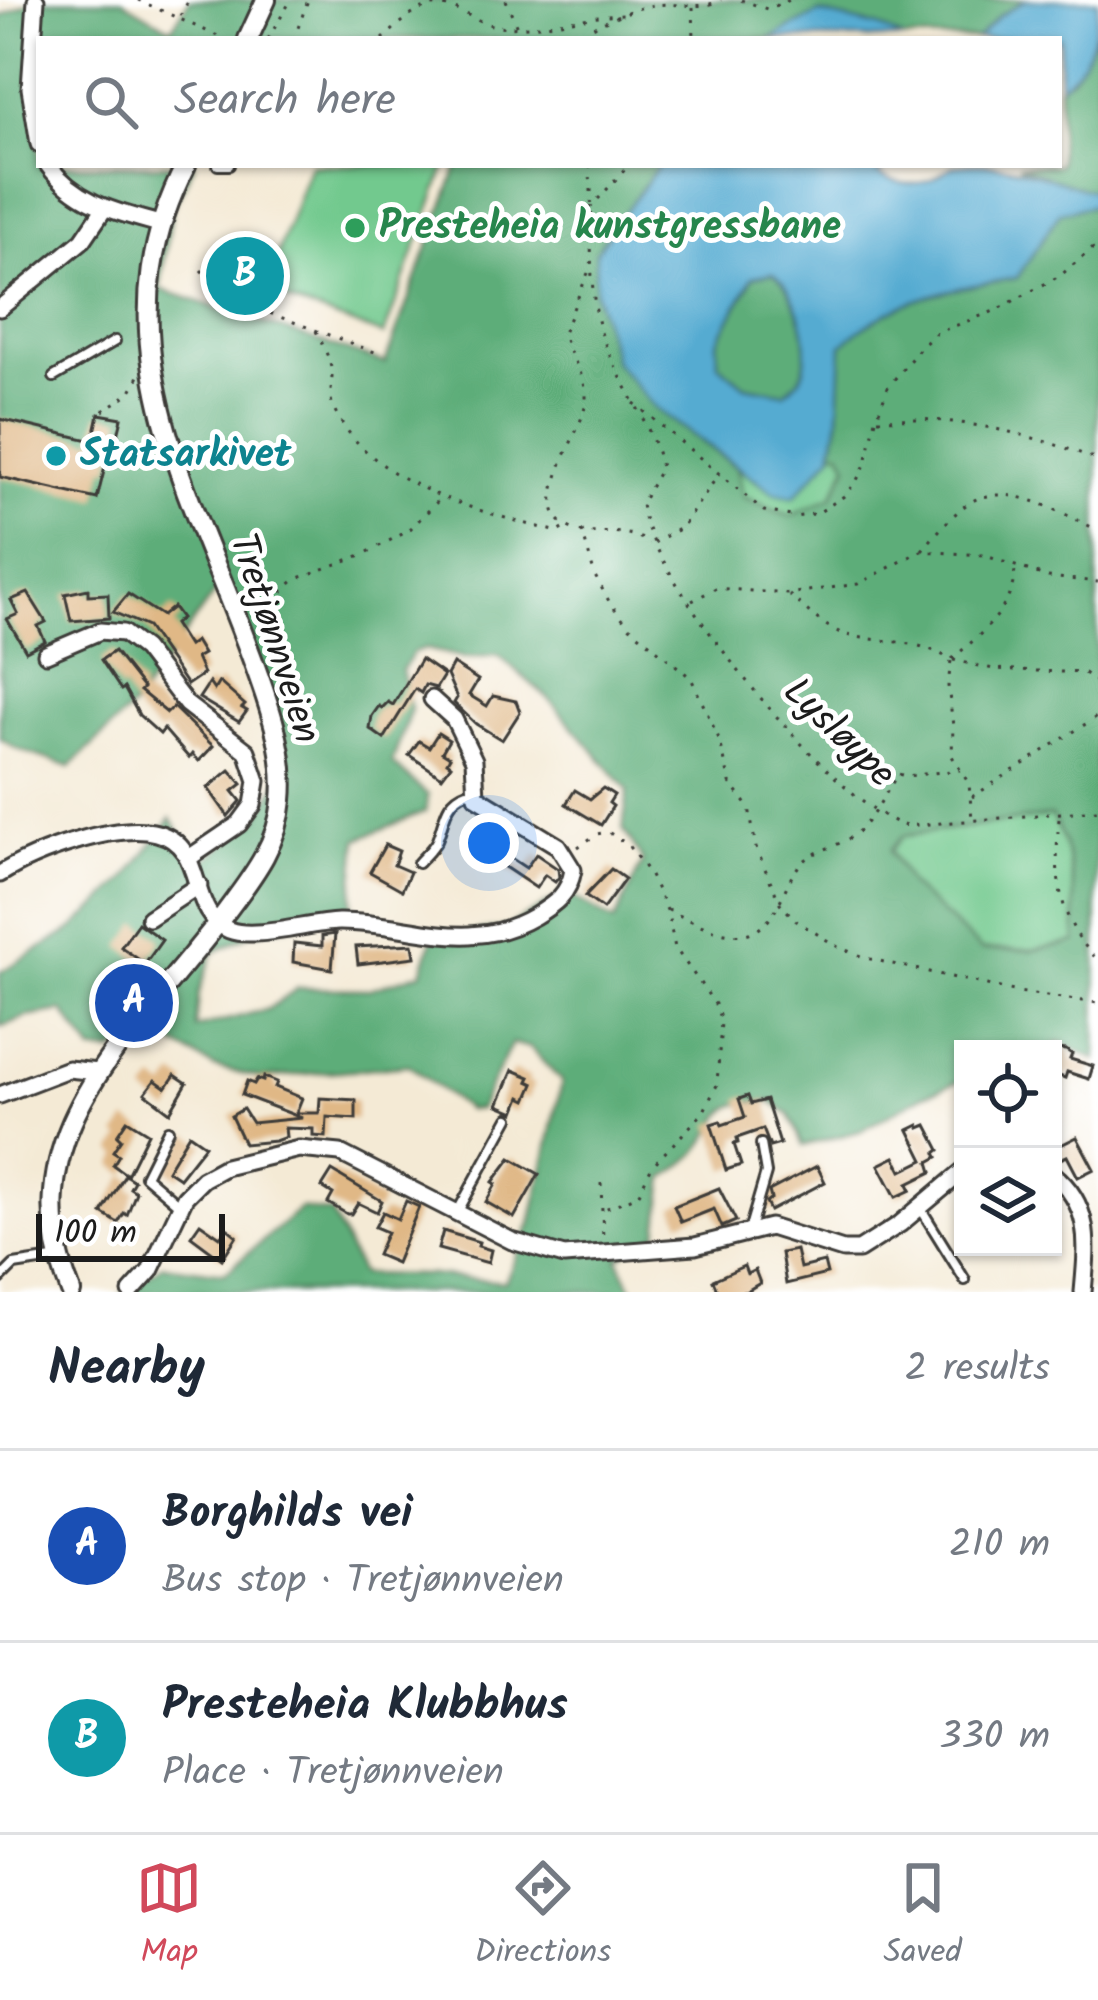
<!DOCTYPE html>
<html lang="en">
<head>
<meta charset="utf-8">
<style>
	:root { --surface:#fff; --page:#f2f2f3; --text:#1f2937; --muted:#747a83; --line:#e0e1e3; --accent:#d1495b }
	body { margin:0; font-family:Kalam,sans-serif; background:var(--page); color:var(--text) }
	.controls { position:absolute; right:36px; bottom:36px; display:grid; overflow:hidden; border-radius:0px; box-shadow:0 3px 9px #0004 }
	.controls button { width:108px; height:108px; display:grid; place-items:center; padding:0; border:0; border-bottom:3px solid var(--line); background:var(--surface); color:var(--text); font:60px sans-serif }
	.scale { position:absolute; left:36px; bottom:30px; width:189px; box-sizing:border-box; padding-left:12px; border:6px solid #1c1c1c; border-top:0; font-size:33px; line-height:42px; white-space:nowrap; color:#1c1c1c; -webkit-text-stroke:9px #fff; paint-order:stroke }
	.you { position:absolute; left:489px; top:843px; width:42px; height:42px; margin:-30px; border:9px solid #fff; border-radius:50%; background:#1a73e8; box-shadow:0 0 0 18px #1a73e833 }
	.badge { display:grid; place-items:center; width:78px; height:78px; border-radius:50%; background:var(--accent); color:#fff; font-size:39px; font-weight:700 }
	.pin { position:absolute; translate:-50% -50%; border:6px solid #fff; box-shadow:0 3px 12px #0006 }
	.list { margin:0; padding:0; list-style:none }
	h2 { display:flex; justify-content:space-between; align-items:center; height:156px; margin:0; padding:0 48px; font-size:51px }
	h2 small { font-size:39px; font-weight:400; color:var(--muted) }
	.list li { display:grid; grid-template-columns:78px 1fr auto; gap:36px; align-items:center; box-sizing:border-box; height:192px; padding:0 48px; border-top:3px solid var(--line) }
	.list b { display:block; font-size:45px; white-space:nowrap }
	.list p { margin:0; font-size:39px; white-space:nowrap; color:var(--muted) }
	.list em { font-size:39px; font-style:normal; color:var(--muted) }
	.icon { flex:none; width:66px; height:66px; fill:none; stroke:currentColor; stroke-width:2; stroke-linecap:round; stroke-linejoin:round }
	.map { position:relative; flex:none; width:1098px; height:1292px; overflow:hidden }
	.search { position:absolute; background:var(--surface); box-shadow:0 3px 9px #0004; left:36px; right:36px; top:36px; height:132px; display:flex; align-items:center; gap:30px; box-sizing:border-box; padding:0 42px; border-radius:0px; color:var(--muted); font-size:45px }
	.sheet { height:540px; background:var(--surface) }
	nav { display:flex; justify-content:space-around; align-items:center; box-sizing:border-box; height:168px; border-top:3px solid var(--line); background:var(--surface); font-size:33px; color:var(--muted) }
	nav a { display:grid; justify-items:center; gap:6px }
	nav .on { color:var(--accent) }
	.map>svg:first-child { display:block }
</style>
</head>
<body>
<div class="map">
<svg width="1098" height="1292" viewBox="0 0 1098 1292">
	<rect width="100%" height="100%" fill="#fff"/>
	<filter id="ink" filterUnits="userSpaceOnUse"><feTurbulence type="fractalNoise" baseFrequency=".00833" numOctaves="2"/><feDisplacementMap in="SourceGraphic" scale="24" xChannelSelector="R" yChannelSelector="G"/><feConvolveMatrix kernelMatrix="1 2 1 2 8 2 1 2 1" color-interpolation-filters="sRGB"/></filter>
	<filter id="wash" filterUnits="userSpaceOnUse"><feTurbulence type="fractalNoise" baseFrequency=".004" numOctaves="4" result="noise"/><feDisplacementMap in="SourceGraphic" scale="48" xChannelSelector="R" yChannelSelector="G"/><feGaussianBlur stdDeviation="2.7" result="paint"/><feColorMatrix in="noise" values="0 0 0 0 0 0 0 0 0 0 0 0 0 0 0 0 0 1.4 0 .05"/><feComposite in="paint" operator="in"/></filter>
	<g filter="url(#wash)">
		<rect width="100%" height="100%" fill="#f4ead5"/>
		<g fill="#72c98e" stroke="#477255" stroke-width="3">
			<polygon points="310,165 446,165 384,335 264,292"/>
			<polygon points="833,451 841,451 848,464 832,497 791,516 743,497 737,468 774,493 794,497"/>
			<path d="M1051,816C1074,851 1075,902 1076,943L1035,950H982L910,885L890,850L903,836Z"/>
		</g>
		<g fill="#5dad79" stroke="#3c644a" stroke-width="3" fill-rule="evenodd">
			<path d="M35,0H122L171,29L189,0H1026L999,16L977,39H904L879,27L819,13L769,39H39V165H194L172,209L160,289L385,363L458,165H659L596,251L655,408L737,468L743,497L790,516L832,497L848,465L841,451H833L839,419L841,345C893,297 950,289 1017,278L1060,212L1098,205L1096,1060L1059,1042L1052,1049H963V1080L925,1094L860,1131L803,1146L790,1115L770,1101C712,1100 726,1121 696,1154C687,1163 675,1171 665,1179L658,1233L618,1258L634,1292H123L163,1265L225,1273L301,1208L331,1213L361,1274L432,1275L505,1282L531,1224L562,1082L530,1048L512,1043L479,1109L467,1110L409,1065L261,1078L214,1067L149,1030L113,1052H93L63,1011L26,1017L0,1027V972L73,929L127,878L171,818L199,865L259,817L285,770L223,581L132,708L70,767L17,749L0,738V17ZM426,649L465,658L498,655L547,697L628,790L623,829L643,861L614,922L566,893L507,927L433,938L422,972L370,989L298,988L268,1009L196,1028L199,993L213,953L252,933L351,913L358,839L426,811L428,795L392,763L411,709L402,670L413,653ZM1051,816C1074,851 1075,902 1076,942L1035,950H982L910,885L890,851L903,836Z"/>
			<polygon points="1098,33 1098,192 1066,184 1018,165 1059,165 1059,86 1072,77"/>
			<path d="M773,273C798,289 816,354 799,380C795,385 789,389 784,393L745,386L718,365L717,342L754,276Z"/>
		</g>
		<g fill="#55abd1" stroke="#386476" stroke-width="3" fill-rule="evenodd">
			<path d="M1026,0H1098C1098,34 1088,65 1059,86V39H977L999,16Z"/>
			<polygon points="819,13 879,27 904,39 769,39"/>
			<path d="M659,165H895L877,173C893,183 914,187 932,179C941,175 947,167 957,165C1008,157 1050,181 1098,192V205L1060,212L1017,278C951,289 892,297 842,345L839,419L832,455L794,497L774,493L655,408L615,362L595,292L596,251ZM773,273C798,288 816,354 799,380C798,381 785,392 784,393L745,386L718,364L717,342L753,277Z"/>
		</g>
		<g id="blocks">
			<g fill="#e0b886">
				<polygon points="236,255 264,265 253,297 225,287"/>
				<polygon points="99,414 122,418 110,468 105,467 97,499 0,477 0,419 93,441"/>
				<polygon points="88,589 88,595 108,594 109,618 71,621 65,594"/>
				<polygon points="28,593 46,622 38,626 45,641 26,651 7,619 18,614 11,600"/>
				<polygon points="128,594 162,616 173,607 181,618 174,624 188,646 195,641 203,654 196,658 203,674 187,685 147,627 113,612"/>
				<polygon points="114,651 143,688 140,691 167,713 173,707 213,746 199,761 192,754 189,758 164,729 160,734 139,715 124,688 121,690 101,660"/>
				<polygon points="421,659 444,675 436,688 425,685 421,693 415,689 384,739 370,729 372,716 379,706 382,708 388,702 393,705"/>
				<polygon points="453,664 478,680 469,695 487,706 493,696 516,701 520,712 502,740 476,724 454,703 457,698 447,675"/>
				<polygon points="219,682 245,705 242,708 247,711 239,722 199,698 209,683 214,690"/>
				<polygon points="438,733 449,740 442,752 450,757 447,762 451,765 442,777 409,755 419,741 429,747"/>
				<polygon points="230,770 242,784 233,791 241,801 228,816 208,788"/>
				<polygon points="603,788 614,795 609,803 613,806 601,825 566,804 575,790 590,799"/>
				<polygon points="385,845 399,851 394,865 410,872 402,890 370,872"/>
				<polygon points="494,847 526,868 536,854 558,869 559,877 555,882 545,875 536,888 488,856"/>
				<polygon points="611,869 625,879 603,909 585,896"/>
				<polygon points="138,923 162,940 145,964 121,947"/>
				<polygon points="335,934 332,969 293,962 294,943 322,946 322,936"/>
				<polygon points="413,944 415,957 358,964 356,947"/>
				<polygon points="1056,1049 1066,1050 1072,1054 1070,1059 1093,1066 1089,1079 1067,1072 1065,1078 1053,1074"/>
				<polygon points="513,1070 530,1077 528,1081 534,1084 527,1100 521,1097 515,1112 498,1105"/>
				<polygon points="175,1075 187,1083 170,1112 145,1093 155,1080 166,1088"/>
				<polygon points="264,1077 277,1082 275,1087 302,1098 296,1113 319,1113 320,1098 356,1100 356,1119 327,1117 326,1137 313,1136 313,1129 285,1128 286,1137 275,1141 244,1144 231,1116 243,1109 252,1123 302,1118 242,1095 247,1081 254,1084 257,1079 263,1081"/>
				<polygon points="748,1096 751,1104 766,1100 780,1144 770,1147 763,1129 737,1138 738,1143 734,1144 741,1165 726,1170 711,1124 720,1121 722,1125 745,1117 739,1099"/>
				<polygon points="127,1120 148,1133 127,1175 113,1165 119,1155 113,1151 121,1139 117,1135"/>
				<polygon points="919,1125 920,1128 927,1125 940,1150 936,1153 938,1157 929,1162 932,1172 908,1184 911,1190 896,1197 879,1165 895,1157 902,1171 924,1160 909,1130"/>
				<polygon points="189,1134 205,1145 179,1178 167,1170"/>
				<polygon points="1077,1137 1094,1169 1078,1177 1067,1156 1053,1162 1053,1149"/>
				<polygon points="511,1158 539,1174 514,1218 486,1202 496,1184 493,1182"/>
				<polygon points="817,1166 825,1182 770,1211 766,1203 771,1199 769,1191"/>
				<polygon points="332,1171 382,1201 377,1212 358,1203 351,1214 347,1214 328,1203 333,1194 322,1187"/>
				<polygon points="125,1175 134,1181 130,1188 136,1192 127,1215 124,1213 118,1223 102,1213"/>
				<polygon points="719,1188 736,1221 722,1227 714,1209 681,1222 674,1206"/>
				<polygon points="406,1201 419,1207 396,1263 377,1255 387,1232 375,1227 383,1212 398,1219"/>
				<polygon points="200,1223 220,1237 227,1228 237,1236 222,1259 191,1236"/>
				<polygon points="443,1231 479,1242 478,1246 491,1250 488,1263 438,1249"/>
				<polygon points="796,1250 800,1268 824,1262 827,1274 786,1284 781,1253"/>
				<polygon points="744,1266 747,1274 755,1270 760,1283 745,1292 718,1292 713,1280"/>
			</g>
		</g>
	</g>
	<g filter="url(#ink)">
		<use href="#blocks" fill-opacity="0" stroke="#3c3b38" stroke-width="3"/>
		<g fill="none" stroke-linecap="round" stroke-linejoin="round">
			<defs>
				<g id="service">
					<polyline points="218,165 229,165"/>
					<polyline points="54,377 115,341"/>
					<path d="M418,863C424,856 433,849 437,840C445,821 444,800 467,792L475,795"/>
					<polyline points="168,1130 145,1176 179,1205"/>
					<polyline points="921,1209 965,1280"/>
					<polyline points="458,1211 509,1118"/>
					<polyline points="749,1231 766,1173 761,1144"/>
					<polyline points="0,1279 14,1265 60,1258"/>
				</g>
				<g id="minor">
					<polyline points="36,0 30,88 39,144"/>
					<path d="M48,165C77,204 116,212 160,224"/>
					<polyline points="0,308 83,240 104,209"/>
					<polyline points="46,654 100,631 123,633 144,649 186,704 247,751 257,781 253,805 239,824 189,858"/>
					<path d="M0,874C35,852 116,822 157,833C208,846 186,913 229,930C254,940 309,923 338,922C409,921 467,956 535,916C555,904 569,894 573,870L558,846L476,796L474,760L454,719L432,699"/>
					<polyline points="149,918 199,885"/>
					<polyline points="0,1095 68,1069 98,1072"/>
					<path d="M1053,1174C1093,1206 1087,1247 1083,1292"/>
					<polyline points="131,1292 150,1271 185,1197 203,1179 225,1167 299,1149 340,1153 512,1241 564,1256 695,1246 770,1227 843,1250 859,1250 900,1224 963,1171"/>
				</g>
				<g id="tertiary">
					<polyline points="248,39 266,0"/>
					<path d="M71,1292C5,1129 140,1029 226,912C252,877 278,845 282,800C287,750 266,696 249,650C189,487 96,338 186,165"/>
				</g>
			</defs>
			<use href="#service" stroke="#3c3b38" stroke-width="14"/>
			<use href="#minor" stroke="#3c3b38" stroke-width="21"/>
			<use href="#tertiary" stroke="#3c3b38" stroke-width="24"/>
			<g stroke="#3c3b38" stroke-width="3" stroke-dasharray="3 9" stroke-linecap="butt">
				<polyline points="138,0 224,39"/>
				<polyline points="506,0 522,39"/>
				<polyline points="741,0 767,9 790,0"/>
				<polyline points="693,7 694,39"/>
				<polyline points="180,16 189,0"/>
				<polyline points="268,39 291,0"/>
				<polyline points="294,39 308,0"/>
				<path d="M383,39C396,27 411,12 428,7C455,0 474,24 498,26C543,30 583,14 627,14"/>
				<path d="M573,39C594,24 629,9 654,5C676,2 701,11 721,0"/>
				<path d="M589,165C596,223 584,273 601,332C615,379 652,420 661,468L641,504C649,576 834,806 906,826L1098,810"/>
				<polyline points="590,208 629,165"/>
				<polyline points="255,258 269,264"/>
				<polyline points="201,270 226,297 380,354"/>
				<path d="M588,273L563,333C569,358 587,373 586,401C584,432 524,507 570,528C593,540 617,523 650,543"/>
				<path d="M316,331C323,345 331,360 332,375C332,390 328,397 335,411C374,487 481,512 558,532L567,527"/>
				<polyline points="634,403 764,511 796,517 818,513 844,496 857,480 866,463 876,419 888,387 919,349 936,333 997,310 1061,275 1098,244"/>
				<polyline points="103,411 130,393 139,376"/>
				<path d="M878,419C955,416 1027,432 1098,460"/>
				<polyline points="582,531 595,576 610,603 629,626 691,678 720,741 730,783 749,807 756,848 780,903 795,920 838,947 866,958 1018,992 1098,1003"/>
				<polyline points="654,543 682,527 719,474"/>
				<path d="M922,550C935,536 947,520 962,508C1001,475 1060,513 1098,530"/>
				<path d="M789,595C807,610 827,631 851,636C887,643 920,639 951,660L948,686L953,726L952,756L969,784L972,819"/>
				<polyline points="692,601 716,588 787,594 858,584 921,551 983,555 1048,577 1098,582"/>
				<polyline points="255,616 296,579 364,554 408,531 441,498"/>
				<path d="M952,659C982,633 1014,609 1015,567"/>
				<polyline points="953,660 993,669 1084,673 1098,683"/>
				<polyline points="972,797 1098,716"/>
				<path d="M1059,819C1054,873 1057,921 1098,960"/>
				<polyline points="578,847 597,834 608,832 627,844 648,872 667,910 675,948 715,1004 721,1021 717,1085 703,1113 652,1166 638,1195 600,1211"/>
				<path d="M668,910C691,920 724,940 749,933C779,924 781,888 798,867C813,850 828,850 846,840C869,829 884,794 898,774L906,776L960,770"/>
				<polyline points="601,1183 603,1240"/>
			</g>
			<use href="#service" stroke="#fff" stroke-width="8"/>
			<use href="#minor" stroke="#fff" stroke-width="15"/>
			<use href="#tertiary" stroke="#fff" stroke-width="18"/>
		</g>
	</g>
	<circle fill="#2e9e5b" stroke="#fff" stroke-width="4.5" cx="355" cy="228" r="12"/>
	<circle fill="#0f9aa8" stroke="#fff" stroke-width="4.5" cx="56" cy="456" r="12"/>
	<g text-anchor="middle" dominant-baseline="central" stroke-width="10" stroke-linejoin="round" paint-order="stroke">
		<g font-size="39" font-weight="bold" fill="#27864d" stroke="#fff" text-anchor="start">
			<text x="379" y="228">Presteheia kunstgressbane</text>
		</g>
		<g font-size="39" font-weight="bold" fill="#0d838f" stroke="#fff" text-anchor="start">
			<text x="80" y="456">Statsarkivet</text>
		</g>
		<g font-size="39" fill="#1c1c1c" stroke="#fff">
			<text transform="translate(273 639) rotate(72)">Tretjønnveien</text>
			<text transform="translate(838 734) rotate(44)">Lysløype</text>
		</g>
	</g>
</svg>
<div class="controls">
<button><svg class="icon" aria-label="locate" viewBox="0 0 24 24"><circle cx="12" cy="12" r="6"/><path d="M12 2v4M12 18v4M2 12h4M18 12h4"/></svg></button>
<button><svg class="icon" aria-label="layers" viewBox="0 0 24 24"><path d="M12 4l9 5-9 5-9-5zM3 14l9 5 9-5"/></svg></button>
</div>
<div class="scale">100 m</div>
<div class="you"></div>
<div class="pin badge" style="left:134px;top:1003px;background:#1a4fb4">A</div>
<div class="pin badge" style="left:245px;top:276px;background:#0f9aa8">B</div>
<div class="search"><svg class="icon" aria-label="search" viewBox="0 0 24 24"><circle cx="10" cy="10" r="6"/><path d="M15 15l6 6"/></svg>Search here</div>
</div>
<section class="sheet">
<h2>Nearby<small>2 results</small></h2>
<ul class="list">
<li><span class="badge" style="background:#1a4fb4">A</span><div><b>Borghilds vei</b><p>Bus stop · Tretjønnveien</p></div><em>210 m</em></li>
<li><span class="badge" style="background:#0f9aa8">B</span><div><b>Presteheia Klubbhus</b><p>Place · Tretjønnveien</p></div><em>330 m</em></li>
</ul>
</section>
<nav>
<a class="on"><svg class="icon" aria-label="map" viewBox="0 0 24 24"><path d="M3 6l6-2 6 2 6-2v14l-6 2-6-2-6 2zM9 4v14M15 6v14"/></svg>Map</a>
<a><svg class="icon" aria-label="directions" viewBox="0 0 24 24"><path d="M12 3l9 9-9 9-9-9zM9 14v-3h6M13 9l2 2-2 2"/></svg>Directions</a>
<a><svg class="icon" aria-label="saved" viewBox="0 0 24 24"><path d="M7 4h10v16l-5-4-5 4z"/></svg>Saved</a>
</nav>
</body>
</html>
